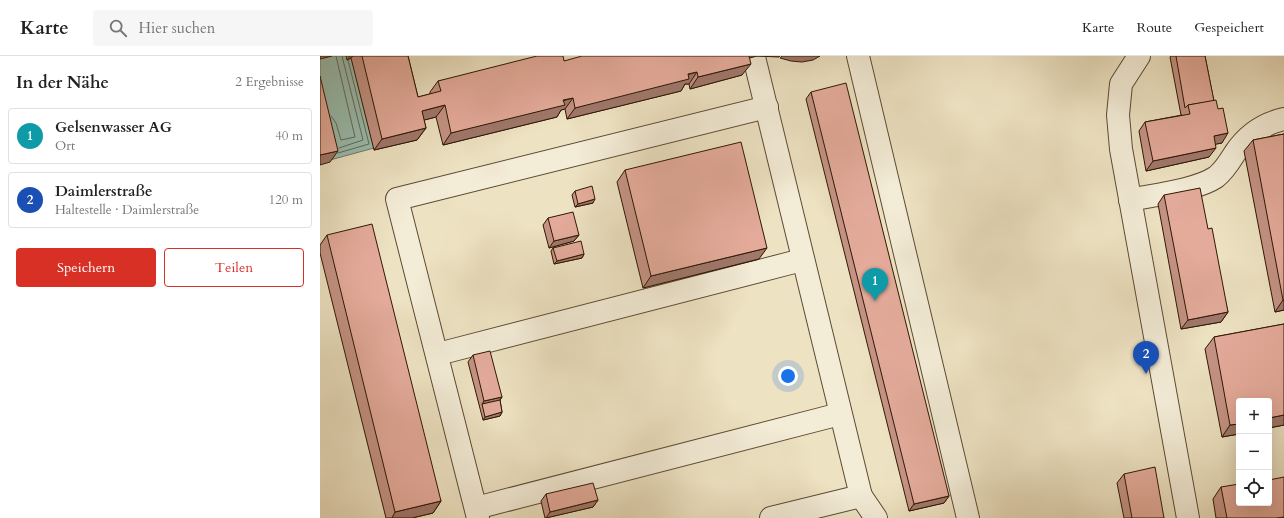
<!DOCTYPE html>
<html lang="de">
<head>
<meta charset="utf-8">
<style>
	:root { --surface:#fff; --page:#f6f6f6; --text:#222; --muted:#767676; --line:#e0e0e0; --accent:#d93025 }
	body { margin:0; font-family:Cardo,serif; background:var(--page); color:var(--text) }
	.controls { position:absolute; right:12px; bottom:12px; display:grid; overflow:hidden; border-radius:4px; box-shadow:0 4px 16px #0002 }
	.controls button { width:36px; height:36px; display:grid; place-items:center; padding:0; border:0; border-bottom:1px solid var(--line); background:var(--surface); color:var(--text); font:20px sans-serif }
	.you { position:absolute; left:468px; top:320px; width:14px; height:14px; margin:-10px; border:3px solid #fff; border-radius:50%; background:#1a73e8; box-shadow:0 0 0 6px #1a73e833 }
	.badge { display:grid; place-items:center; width:26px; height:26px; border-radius:50%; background:var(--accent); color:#fff; font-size:13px; font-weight:700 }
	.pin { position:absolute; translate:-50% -33px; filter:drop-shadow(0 1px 2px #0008) }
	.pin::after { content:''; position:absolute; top:21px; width:14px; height:12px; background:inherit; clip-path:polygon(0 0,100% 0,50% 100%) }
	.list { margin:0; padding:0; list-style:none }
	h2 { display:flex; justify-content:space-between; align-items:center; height:52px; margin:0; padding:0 16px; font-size:17px }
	h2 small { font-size:13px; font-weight:400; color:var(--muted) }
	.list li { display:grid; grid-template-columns:26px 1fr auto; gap:12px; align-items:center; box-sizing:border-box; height:56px; margin:0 8px 8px; padding:0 8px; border:1px solid var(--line); border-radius:4px }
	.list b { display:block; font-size:15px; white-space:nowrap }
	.list p { margin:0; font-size:13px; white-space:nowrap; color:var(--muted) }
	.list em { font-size:13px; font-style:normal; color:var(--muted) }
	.actions { display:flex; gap:8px; padding:12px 16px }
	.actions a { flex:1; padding:9px 0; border:1px solid var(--accent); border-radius:4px; text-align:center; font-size:14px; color:var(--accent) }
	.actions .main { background:var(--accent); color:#fff }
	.icon { flex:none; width:22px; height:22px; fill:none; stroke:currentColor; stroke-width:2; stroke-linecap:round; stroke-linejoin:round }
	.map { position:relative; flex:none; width:964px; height:462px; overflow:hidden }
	header { display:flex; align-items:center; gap:24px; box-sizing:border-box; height:56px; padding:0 20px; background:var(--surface); border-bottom:1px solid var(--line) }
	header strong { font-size:19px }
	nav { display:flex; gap:22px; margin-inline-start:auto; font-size:14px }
	.search { width:280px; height:36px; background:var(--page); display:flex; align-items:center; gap:10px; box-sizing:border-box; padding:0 14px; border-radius:4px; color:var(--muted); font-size:15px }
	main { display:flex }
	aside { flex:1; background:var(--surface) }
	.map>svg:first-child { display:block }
</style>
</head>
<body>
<header>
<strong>Karte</strong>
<div class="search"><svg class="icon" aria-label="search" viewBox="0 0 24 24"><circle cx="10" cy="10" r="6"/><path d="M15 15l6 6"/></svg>Hier suchen</div>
<nav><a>Karte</a><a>Route</a><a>Gespeichert</a></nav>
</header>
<main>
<aside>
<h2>In der Nähe<small>2 Ergebnisse</small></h2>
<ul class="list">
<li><span class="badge" style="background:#0f9aa8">1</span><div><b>Gelsenwasser AG</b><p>Ort</p></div><em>40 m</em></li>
<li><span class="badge" style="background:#1a4fb4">2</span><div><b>Daimlerstraße</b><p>Haltestelle · Daimlerstraße</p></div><em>120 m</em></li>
</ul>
<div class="actions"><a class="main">Speichern</a><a>Teilen</a></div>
</aside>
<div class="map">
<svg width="964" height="462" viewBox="0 0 964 462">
	<rect width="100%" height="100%" fill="#ede2c2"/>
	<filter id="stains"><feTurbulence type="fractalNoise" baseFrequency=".005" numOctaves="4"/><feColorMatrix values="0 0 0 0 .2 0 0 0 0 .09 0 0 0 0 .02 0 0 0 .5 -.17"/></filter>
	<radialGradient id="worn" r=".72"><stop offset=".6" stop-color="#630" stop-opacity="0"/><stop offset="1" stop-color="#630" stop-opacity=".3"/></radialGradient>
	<polygon fill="#99beb0" stroke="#6f7b6b" points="0,0 31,0 54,92 10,104 0,64"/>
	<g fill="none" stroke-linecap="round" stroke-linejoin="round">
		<g stroke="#646a5a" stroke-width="1">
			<polyline points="11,60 16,67 21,84 35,81 16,0"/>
			<polyline points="19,92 43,84 22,0"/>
			<polyline points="18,97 49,88 28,4"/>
		</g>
		<defs>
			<g id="minor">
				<polyline points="538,0 648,462"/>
				<polyline points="819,0 801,28 798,59 801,93 868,462"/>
				<polyline points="434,1 541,440 451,462"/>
				<path d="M810,144C834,139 877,134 896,121C904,115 910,105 915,97C927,79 942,68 964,63"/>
				<polyline points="118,298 482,204"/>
				<polyline points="541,440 556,462"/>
				<polyline points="156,452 520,358"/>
				<polyline points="158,462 77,143 447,51"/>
			</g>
		</defs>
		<use href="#minor" stroke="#5e4a33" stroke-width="24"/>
		<use href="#minor" stroke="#f3ecd7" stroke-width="22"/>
	</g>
	<g fill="#c49385" stroke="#2f1703">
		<polygon points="26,0 88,0 98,41 110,38 110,36 118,25 244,5 429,2 422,19 370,33 369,28 365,28 361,35 247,63 245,53 241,54 237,61 123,89 116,61 104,64 106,72 97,84 54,94 31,2 27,4"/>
		<polygon points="851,0 885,0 902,87 895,88 889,101 826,115 819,75 825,66 862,59 861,59 850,1"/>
		<polygon points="491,36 629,440 624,447 589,455 486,43"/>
		<polygon points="964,78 964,254 955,256 924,95 933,84"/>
		<polygon points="305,114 439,203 323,232 297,126"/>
		<polygon points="255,135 273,147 255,151 252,139"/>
		<polygon points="844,139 888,173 908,256 901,266 861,273 838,148"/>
		<polygon points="228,162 259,179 254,185 229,192 223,169"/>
		<polygon points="7,179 121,445 113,457 92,462 66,462 0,197 0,189"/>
		<polygon points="233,192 264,198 262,202 234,208 231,195"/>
		<polygon points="964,268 964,369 949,372 949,345 919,345 919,378 902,381 885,293 894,281"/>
		<polygon points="153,299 182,341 180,344 182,356 180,360 163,364 148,306"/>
		<polygon points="804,418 844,462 804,462 797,427"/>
		<polygon points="901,431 964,462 896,462 893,443"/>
		<polygon points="226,438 278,444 273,451 225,462 221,445"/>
	</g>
	<g fill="#a0786c" stroke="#2f1703">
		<polygon points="0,0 12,0 0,3"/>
		<polygon points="30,0 33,0 31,2 27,4"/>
		<polygon points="422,0 437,0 419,5"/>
		<polygon points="437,0 460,0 459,1"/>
		<polygon points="462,0 500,0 493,4 482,6 471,5 460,2"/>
		<polygon points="431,8 422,19 370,33 378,21"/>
		<polygon points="377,16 369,28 365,28 361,35 247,63 255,52"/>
		<polygon points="253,42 245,53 241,54 237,61 123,89 131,77"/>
		<polygon points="125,49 116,61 93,67 102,55"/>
		<polygon points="106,72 97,84 54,94 62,83"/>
		<polygon points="908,77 902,87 887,90 894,80"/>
		<polygon points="896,92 889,101 826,115 833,105"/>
		<polygon points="18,95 10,106 0,109 0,99"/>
		<polygon points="275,143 273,147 255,151 258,148"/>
		<polygon points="259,179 254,185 229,192 234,185"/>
		<polygon points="447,192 439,203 323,232 331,220"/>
		<polygon points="264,198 262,202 234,208 237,205"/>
		<polygon points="963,244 964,244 964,254 955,256"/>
		<polygon points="908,256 901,266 861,273 868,264"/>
		<polygon points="182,341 177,348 162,348 164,345"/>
		<polygon points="182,356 180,360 163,364 165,361"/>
		<polygon points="964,359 964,369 949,372 949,362"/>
		<polygon points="919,368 919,378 902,381 910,369"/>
		<polygon points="629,440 624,447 589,455 594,448"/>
		<polygon points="278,444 273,451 226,462 230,456"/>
		<polygon points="121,445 113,457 92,462 72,462 75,456"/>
	</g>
	<g fill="#e4ab9b" stroke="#2f1703">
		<polygon points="42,0 88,0 98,41 121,35 118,25 217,0 243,0 244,5 262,0 429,0 431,8 378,21 377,16 368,18 369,23 255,52 253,42 243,44 245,49 131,77 125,49 102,55 106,72 62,83"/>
		<polygon points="856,0 885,0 894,45 868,49 865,52"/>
		<polygon points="0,20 18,95 0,99"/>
		<polygon points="526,27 629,440 594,448 491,36"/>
		<polygon points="896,44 898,53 903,52 908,77 894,80 896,92 833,105 825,66 870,58 868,49"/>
		<polygon points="964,78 964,244 963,244 933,84"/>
		<polygon points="421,86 447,192 331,220 305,114"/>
		<polygon points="272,130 275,143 258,148 255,135"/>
		<polygon points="880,132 888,173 892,172 908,256 868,264 844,139"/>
		<polygon points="253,156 259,179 234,185 228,162"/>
		<polygon points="52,168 121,445 75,456 7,179"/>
		<polygon points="261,185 264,198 237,205 233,192"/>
		<polygon points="964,268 964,359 949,362 949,345 919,345 919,368 910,369 894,281"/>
		<polygon points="170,295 182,341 164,345 153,299"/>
		<polygon points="180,344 182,356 165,361 162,348"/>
		<polygon points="835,411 844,462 812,462 804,418"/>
		<polygon points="964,421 964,461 956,462 907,462 901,431 919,428 919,447 949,447 949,424"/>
		<polygon points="273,427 278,444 230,456 226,438"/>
	</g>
	<rect width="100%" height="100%" filter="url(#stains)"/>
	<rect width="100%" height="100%" fill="url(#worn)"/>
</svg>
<div class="controls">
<button>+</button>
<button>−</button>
<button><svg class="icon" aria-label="locate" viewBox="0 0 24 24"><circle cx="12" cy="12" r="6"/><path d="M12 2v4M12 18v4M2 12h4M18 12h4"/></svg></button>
</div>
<div class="you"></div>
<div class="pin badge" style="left:555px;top:245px;background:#0f9aa8">1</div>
<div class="pin badge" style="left:826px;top:318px;background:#1a4fb4">2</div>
</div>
</main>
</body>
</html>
